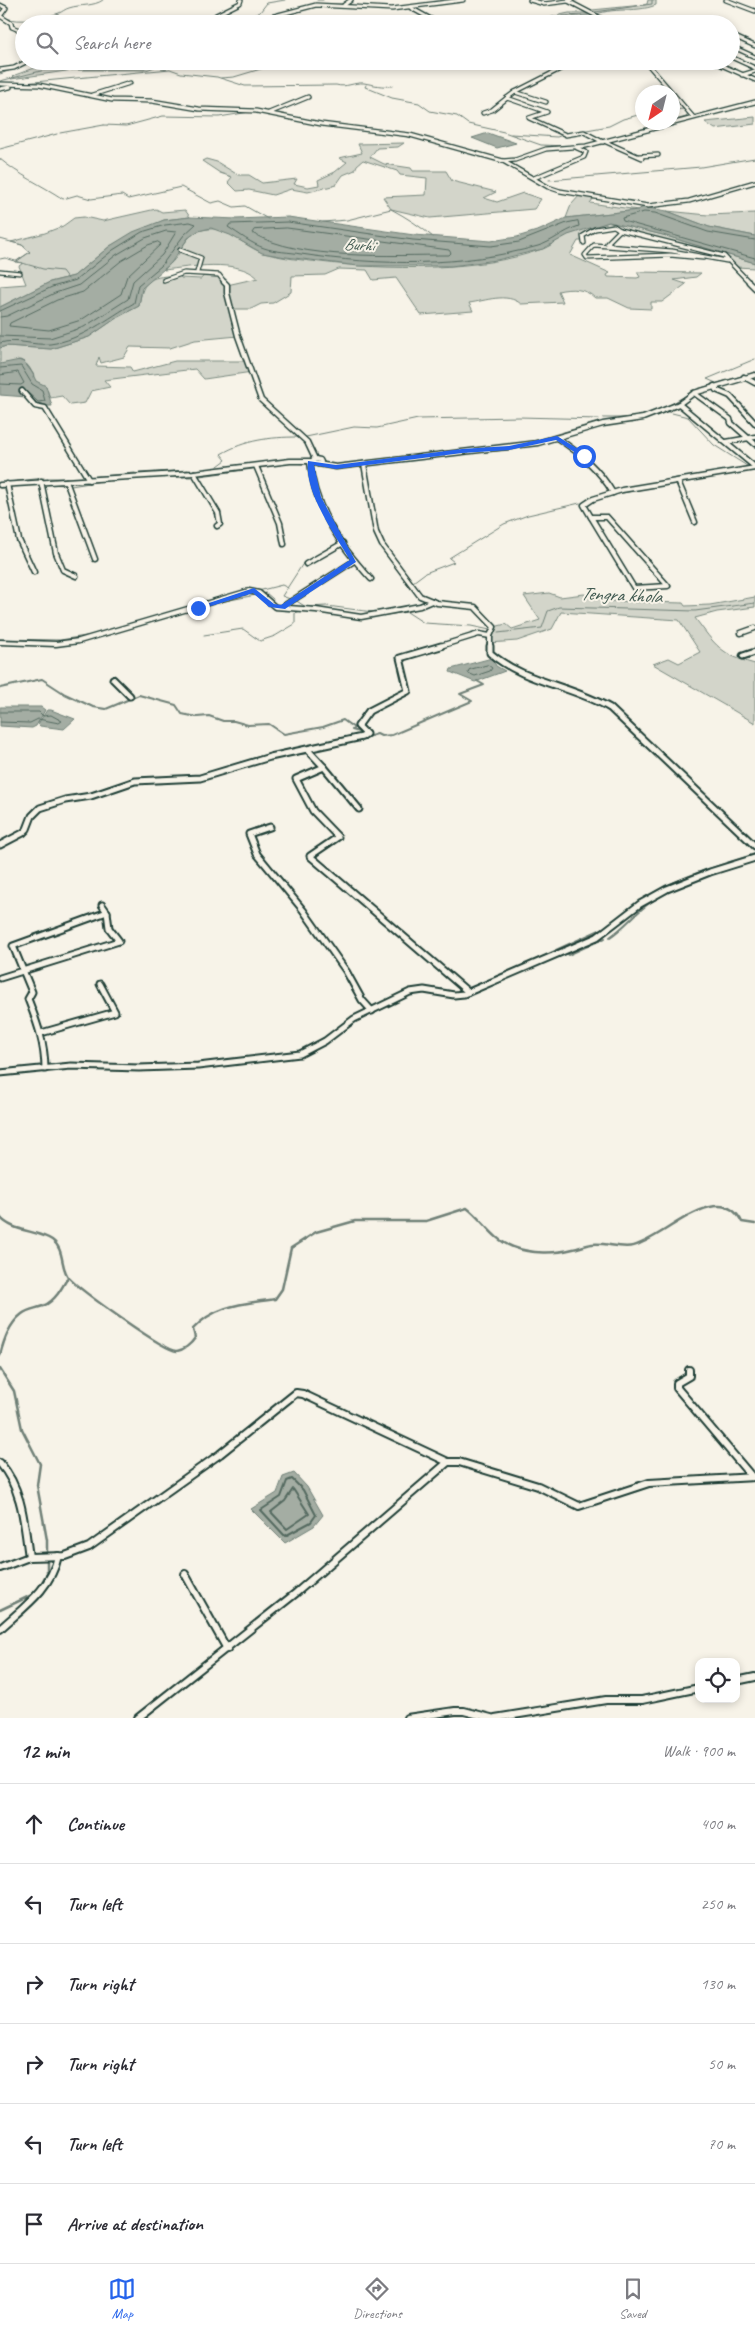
<!DOCTYPE html>
<html lang="en">
<head>
<meta charset="utf-8">
<style>
	:root { --surface:#fff; --page:#f2f2f3; --text:#2b2b33; --muted:#7c7c81; --line:#e1e1e2; --accent:#2563eb }
	body { margin:0; font-family:Caveat,sans-serif; background:var(--page); color:var(--text) }
	.controls { position:absolute; right:15px; bottom:15px; display:grid; overflow:hidden; border-radius:10px; box-shadow:0 2px 8px #0003 }
	.controls button { width:45px; height:45px; display:grid; place-items:center; padding:0; border:0; border-bottom:1px solid var(--line); background:var(--surface); color:var(--text); font:25px sans-serif }
	.compass { position:absolute; left:635px; top:85px; width:45px; height:45px; border-radius:50%; background:var(--surface); box-shadow:0 2px 8px #0003; rotate:215deg }
	.stop { position:absolute; width:15px; height:15px; margin:-11px; border:4px solid #2563eb; border-radius:50%; background:#fff }
	.stop.end { background:#2563eb; border-color:#fff; box-shadow:0 1px 5px #0008 }
	.list { margin:0; padding:0; list-style:none }
	h2 { display:flex; justify-content:space-between; align-items:center; height:65px; margin:0; padding:0 20px; font-size:21px }
	h2 small { font-size:16px; font-weight:400; color:var(--muted) }
	.list li { display:grid; grid-template-columns:32px 1fr auto; gap:15px; align-items:center; box-sizing:border-box; height:80px; padding:0 20px; border-top:1px solid var(--line) }
	.list b { display:block; font-size:19px; white-space:nowrap }
	.list em { font-size:16px; font-style:normal; color:var(--muted) }
	.icon { flex:none; width:28px; height:28px; fill:none; stroke:currentColor; stroke-width:2; stroke-linecap:round; stroke-linejoin:round }
	.map { position:relative; flex:none; width:755px; height:1718px; overflow:hidden }
	.search { position:absolute; background:var(--surface); box-shadow:0 2px 8px #0003; left:15px; right:15px; top:15px; height:55px; display:flex; align-items:center; gap:12px; box-sizing:border-box; padding:0 18px; border-radius:28px; color:var(--muted); font-size:19px }
	.sheet { height:545px; background:var(--surface) }
	nav { display:flex; justify-content:space-around; align-items:center; box-sizing:border-box; height:70px; border-top:1px solid var(--line); background:var(--surface); font-size:14px; color:var(--muted) }
	nav a { display:grid; justify-items:center; gap:2px }
	nav .on { color:var(--accent) }
	.map>svg:first-child { display:block }
</style>
</head>
<body>
<div class="map">
<svg width="755" height="1718" viewBox="0 0 755 1718">
	<rect width="100%" height="100%" fill="#f7f3e8"/>
	<filter id="ink" filterUnits="userSpaceOnUse"><feTurbulence type="fractalNoise" baseFrequency=".02" numOctaves="2"/><feDisplacementMap in="SourceGraphic" scale="10" xChannelSelector="R" yChannelSelector="G"/><feConvolveMatrix kernelMatrix="1 2 1 2 8 2 1 2 1" color-interpolation-filters="sRGB"/></filter>
	<g filter="url(#ink)">
		<g fill="#d3d5ca" stroke="#79897f">
			<path d="M648,0H656V5C635,14 606,5 588,19L571,16L549,24H531L555,16L569,13H587L592,10L643,5L647,4Z"/>
			<polygon points="148,61 157,61 155,67 146,70 73,70 11,79 15,75 46,64 71,62 87,65 140,67"/>
			<polygon points="755,117 755,124 715,129 705,122"/>
			<polygon points="404,143 398,147 377,148 370,157 384,164 411,168 413,171 446,171 452,181 496,192 484,198 497,202 523,193 541,199 534,209 430,218 391,209 383,197 426,195 427,178 400,175 397,171 363,160 357,165 355,170 343,175 336,185 308,192 291,189 273,195 249,190 237,191 228,182 232,177 220,173 202,161 206,159 217,162 238,175 249,175 262,183 297,179 294,184 308,187 319,185 318,180 335,172 347,162 339,158 362,153 358,144"/>
			<polygon points="580,195 594,198 590,203 638,210 566,218 571,205"/>
			<polygon points="156,209 162,212 185,210 190,217 164,220 110,246 74,276 50,282 0,307 0,286 26,284 19,266 23,263 15,262 30,252 22,245 11,242 45,233 63,226 74,218 84,217 103,221"/>
			<polygon points="667,211 708,215 755,213 755,236 709,227"/>
			<path d="M609,222L663,235L755,263V268L736,267L724,256L620,230L614,226L587,233L583,241H578L570,255L610,273L607,275L608,277L637,278L640,277L637,272L701,273L696,277L674,280L686,284L662,302H651V309L629,308L608,298H595C585,288 571,288 558,291L563,302L521,304C507,292 485,301 469,303L473,311L421,315L396,278L373,280L367,270L339,269L325,275L292,276L291,292L273,303L261,304L251,309H231L238,336L195,340L170,348L130,347L124,357L101,363L99,357L96,366L130,367L133,372L175,361H245L252,372L204,379L195,369L104,380L110,387L91,391L85,403L70,405L62,396L50,398L46,386L36,382L33,377L0,364V348L6,346L51,349L89,337L118,317L139,306C143,277 151,277 179,275L181,278L201,279L205,274L219,275L227,285L258,278C237,258 190,267 164,270C169,265 176,259 179,253C186,240 192,230 209,229C230,227 245,248 264,253C282,258 302,260 320,262C385,270 481,272 542,249C552,246 559,238 569,234C581,229 595,226 609,222Z"/>
			<path d="M549,593L560,597L584,594L607,601L683,603L685,606L710,605L755,597V607L717,612L695,618C715,645 721,655 755,664V723L653,664L669,658L679,663L700,652L679,620L561,612L552,629L517,641L489,643L494,627L506,624L512,629L540,620L524,596Z"/>
		</g>
		<g fill="#a4ada3" stroke="#6f8077">
			<polygon points="488,133 516,143 497,148 472,138"/>
			<polygon points="643,207 667,211 709,227 755,236 755,263 663,235 609,222 568,235 543,249 497,260 451,266 358,266 286,257 262,253 230,235 211,228 198,231 188,238 171,263 142,288 139,306 118,317 89,337 51,349 6,346 0,348 0,307 50,282 74,276 110,246 133,232 164,220 190,217 236,219 288,217 414,235 491,241 517,237 540,230 566,218 638,210"/>
			<path d="M20,360C30,364 32,373 36,381L46,386L52,406H35L27,397L0,395V364Z"/>
			<polygon points="492,658 496,666 505,671 475,682 450,672 451,669"/>
			<polygon points="0,707 41,707 45,710 36,726 32,728 0,726"/>
			<polygon points="47,710 51,710 75,719 64,729 40,726 38,724"/>
			<polygon points="294,1473 307,1487 323,1515 314,1526 285,1543 251,1509 277,1493 283,1477"/>
		</g>
		<g fill="none" stroke-linecap="round" stroke-linejoin="round">
			<g stroke="#546a60" stroke-width="1">
				<path d="M578,221L579,226C563,231 552,242 538,246C463,267 379,266 301,254C290,252 275,252 264,248C252,244 239,234 228,227L230,224L288,222L413,240L491,246L519,242L567,223Z"/>
				<path d="M287,228L449,250L451,253L449,255C392,255 301,261 252,233L254,230Z"/>
				<polyline points="755,240 708,232 655,213 644,212 622,218 623,221 755,258"/>
				<polygon points="158,242 161,244 127,276 121,294 81,320 49,330 9,326 10,323 57,300 83,292 121,261 148,245"/>
				<path d="M0,311L52,287L76,280L113,250L142,232L165,225L190,222L196,224L184,235L161,266L138,285L134,303C108,318 82,340 50,344C34,346 16,338 0,343"/>
				<polyline points="0,317 7,316 55,293 79,285 116,255 145,238 166,231 176,232 162,255 133,281 128,299 84,327 50,338 0,336"/>
				<polyline points="0,368 21,366 32,384 42,390 45,401 38,402 27,392"/>
				<polyline points="0,375 18,372 24,383 21,385 0,384"/>
				<polygon points="488,665 492,668 490,671 475,676 468,673 469,670"/>
				<polyline points="0,712 39,712 43,716 51,715 62,721 59,723 38,719 30,723 0,722"/>
			</g>
			<g stroke="#546a60" stroke-width="2">
				<polygon points="292,1479 303,1490 316,1515 311,1522 285,1536 261,1510 281,1497 287,1481"/>
				<polygon points="293,1489 309,1514 287,1529 271,1512 285,1501"/>
			</g>
			<g stroke="#6f8077" stroke-width="1">
				<polyline points="317,0 323,0"/>
				<polyline points="528,0 542,5"/>
				<polyline points="572,1 578,0"/>
				<polyline points="325,4 343,4"/>
				<polyline points="439,5 447,4"/>
				<path d="M5,18C21,23 43,19 59,13C62,12 65,9 69,8C81,4 93,7 103,0"/>
				<polyline points="250,21 248,19 260,12 267,3 285,0"/>
				<polyline points="470,24 498,22 514,24"/>
				<polyline points="541,24 563,16 588,15 595,12 652,4 652,0"/>
				<polyline points="16,69 31,61"/>
				<polyline points="0,74 11,70"/>
				<polyline points="221,78 234,77 284,62"/>
				<polyline points="0,81 45,70 145,68 154,61"/>
				<path d="M24,83L170,69L181,73L217,77L245,86L336,85C346,88 354,82 364,83C375,85 381,87 393,86"/>
				<polyline points="366,85 365,87 392,98 419,103 430,111 457,116 468,124 504,132 541,145 568,146"/>
				<polyline points="672,110 684,109 689,113 686,117 672,121"/>
				<polyline points="303,122 321,125"/>
				<polyline points="104,125 126,126 163,116 219,117 250,112"/>
				<polyline points="60,133 104,125"/>
				<polyline points="570,133 609,126 623,119 642,114"/>
				<polyline points="511,134 557,137 563,135"/>
				<polyline points="402,136 415,138"/>
				<polyline points="619,136 665,122"/>
				<polyline points="0,149 57,134"/>
				<path d="M0,159C19,175 42,185 63,199L77,195L91,199L122,195L128,199L181,187L211,203L220,201L234,207L245,206L268,219"/>
				<polyline points="549,180 701,167 755,158"/>
				<path d="M323,222L347,220L391,209C406,217 420,226 433,237"/>
				<polyline points="0,239 22,245 30,252 17,261"/>
				<polyline points="0,259 5,258 43,269 62,271 68,279"/>
				<polyline points="18,360 24,362 34,375 33,377"/>
				<polyline points="716,383 707,379 755,359"/>
				<polyline points="683,404 695,395"/>
				<polyline points="666,407 697,389 755,372"/>
				<polyline points="668,412 688,417 714,445 747,466 751,466"/>
				<polyline points="603,418 631,418"/>
				<polyline points="631,423 680,407"/>
				<polyline points="306,437 354,427 377,428 418,419 519,417 599,419"/>
				<polyline points="526,443 598,422"/>
				<polyline points="438,452 469,449"/>
				<polyline points="468,453 513,450 532,445"/>
				<polyline points="408,457 434,452"/>
				<polyline points="358,463 398,458"/>
				<polyline points="314,465 334,469 360,467"/>
				<path d="M218,466L226,460L221,454C245,440 270,437 298,437"/>
				<polyline points="366,466 418,459"/>
				<polyline points="260,468 288,463 308,464"/>
				<polyline points="139,473 188,470"/>
				<polyline points="200,476 253,469"/>
				<polyline points="91,477 135,473"/>
				<polyline points="150,477 191,477"/>
				<polyline points="48,478 85,478"/>
				<polyline points="0,483 44,478"/>
				<polyline points="673,483 690,481"/>
				<polyline points="46,484 66,485"/>
				<polyline points="71,486 108,480"/>
				<polyline points="0,488 4,488"/>
				<polyline points="607,496 659,486"/>
				<polyline points="413,582 425,573 454,562 449,558 504,524 528,515 580,503"/>
				<polyline points="258,591 282,585 288,588"/>
				<polyline points="290,599 282,596 304,562"/>
				<polyline points="295,600 306,607 327,606 373,612"/>
				<polyline points="313,612 343,616"/>
				<polyline points="365,618 407,612 424,623 471,626 490,630"/>
				<polyline points="498,633 542,628 548,611 559,607 695,611 755,603"/>
				<polyline points="204,635 243,629 260,641 275,636 295,624 295,613 303,610"/>
				<polyline points="96,638 220,602 266,593 273,599"/>
				<polyline points="0,639 60,640 92,635"/>
				<polyline points="69,645 77,643"/>
			</g>
			<g stroke="#6f8077" stroke-width="2">
				<polyline points="0,688 42,679 65,694 93,707 106,709 139,695 176,705 182,714 197,717 209,716 223,721 234,721 248,725 269,724 284,734 323,727 343,720 354,728 352,730 362,733"/>
				<polyline points="364,738 377,734 381,736 392,735 472,701 460,694 484,685 477,681"/>
				<polyline points="313,751 325,747"/>
				<polyline points="287,756 308,753"/>
				<path d="M610,924C657,883 697,872 755,854"/>
				<path d="M610,937C625,927 636,912 651,902C682,881 720,872 755,861"/>
				<polyline points="556,950 604,928"/>
				<polyline points="568,955 605,938"/>
			</g>
			<g stroke="#6f8077" stroke-width="2.5">
				<path d="M0,1217C12,1232 37,1230 52,1240C65,1249 60,1268 69,1278C80,1290 164,1351 177,1351C184,1350 191,1344 195,1338L193,1329C216,1304 244,1304 275,1299L282,1289L291,1248L316,1232L355,1221H426L467,1208C483,1220 493,1240 513,1247C531,1254 555,1254 573,1249C579,1248 585,1245 592,1244C605,1242 620,1249 633,1246C662,1240 720,1177 742,1222L755,1224"/>
				<path d="M0,1355C4,1340 9,1324 22,1314C28,1309 35,1309 43,1306C55,1301 62,1288 68,1277"/>
				<polyline points="0,1369 14,1391 22,1429 40,1464 37,1485 47,1540 47,1573 38,1589"/>
				<polyline points="0,1610 36,1593"/>
			</g>
			<defs>
				<g id="street-far3">
					<polyline points="530,0 544,4 568,1"/>
					<polyline points="572,0 568,1 612,24"/>
					<polyline points="726,0 755,11"/>
					<polyline points="0,5 6,8 0,16 11,23 12,27 24,32"/>
					<polyline points="344,5 351,0"/>
					<polyline points="411,8 440,24"/>
					<polyline points="698,22 704,24"/>
					<polyline points="209,23 251,22 316,5 392,9 463,0"/>
					<polyline points="208,24 216,15 240,3 241,0"/>
					<polyline points="731,35 755,46"/>
					<polyline points="731,46 755,57"/>
					<polyline points="731,57 755,68"/>
					<polyline points="645,61 693,117"/>
					<polyline points="712,61 755,80"/>
					<polyline points="0,70 14,68 28,61"/>
					<polyline points="742,75 755,71"/>
					<polyline points="0,84 39,85 112,100 152,101 199,109 256,111 321,124 410,135 503,161 515,160 546,149 586,146 755,102"/>
					<polyline points="0,89 10,87"/>
					<polyline points="515,92 576,61"/>
					<polyline points="92,95 130,83"/>
					<polyline points="507,98 515,92 546,102"/>
					<polyline points="269,113 308,97"/>
					<polyline points="483,113 492,110 507,98 547,112 529,118 566,135 584,132 603,142"/>
					<polyline points="606,142 642,158"/>
					<polyline points="639,156 658,155"/>
					<polyline points="503,161 548,187 560,191 648,206 689,201 755,182"/>
					<polyline points="534,178 584,157 586,152 577,148"/>
					<polyline points="584,243 583,236 595,229 614,226 620,230"/>
					<polyline points="612,245 607,243 620,230 724,256 750,283"/>
					<polyline points="180,250 201,258 197,272"/>
					<polyline points="703,258 670,255 587,258 585,255 594,245 672,251 727,261"/>
					<polyline points="0,271 20,273"/>
					<polyline points="164,280 184,273 219,275 225,283"/>
				</g>
				<g id="street-far2">
					<polyline points="224,282 227,285 227,293 238,336 261,400 307,442 315,459"/>
					<polyline points="749,282 755,288"/>
					<polyline points="744,377 755,383"/>
					<polyline points="714,386 716,390 730,396 755,423"/>
					<polyline points="22,391 35,406 45,408 89,480"/>
					<polyline points="694,393 730,419 731,423 755,444"/>
					<polyline points="679,404 755,467"/>
					<path d="M557,438C580,453 599,469 613,493"/>
					<polyline points="726,442 755,437"/>
					<polygon points="315,459 320,460 321,462 317,464 310,462"/>
					<path d="M310,462C314,509 340,545 371,579"/>
					<polyline points="318,464 336,467 538,443 603,424 643,418 679,404 694,393 755,375"/>
					<polyline points="364,464 376,532 382,545 420,596 437,603 475,607 494,627 490,636 490,647"/>
					<polyline points="256,466 280,523 284,544"/>
					<polyline points="194,473 218,513 220,524 217,526"/>
					<polyline points="41,481 56,553 63,570 76,576"/>
					<polyline points="66,481 95,559"/>
					<polyline points="678,481 695,522"/>
					<polyline points="7,484 19,540 34,572"/>
					<polyline points="0,485 194,473 290,461 310,461"/>
					<polygon points="591,517 607,517 668,586 634,588"/>
					<polyline points="591,517 584,505 593,499 622,490 755,468"/>
					<polyline points="306,564 343,543"/>
					<polyline points="282,607 354,561"/>
					<polyline points="741,633 755,628"/>
					<polyline points="0,642 56,644 79,641 249,591 259,593 275,607 316,610 361,617 420,606 432,601"/>
					<polyline points="437,647 479,634 490,636"/>
				</g>
				<g id="street-far1">
					<path d="M490,646V653C525,683 571,685 610,708L755,846"/>
					<polyline points="743,656 755,652"/>
					<polyline points="113,679 130,696"/>
					<polyline points="308,750 324,767 296,779 313,811 338,837 310,856 468,992"/>
					<polyline points="324,767 359,809"/>
					<polyline points="270,827 249,834 257,854 303,910 346,971 362,1000 372,1011"/>
					<polyline points="0,845 23,833 27,829 32,816 40,808 65,800 91,796 135,781 200,778 270,757 362,737 366,734 358,726 369,711 408,691 400,658 441,646"/>
					<polyline points="0,978 119,941 109,928 107,912"/>
					<polyline points="41,1033 115,1012 100,984"/>
					<path d="M45,1069C45,1044 37,1022 28,999L32,992L13,946L107,912L102,905"/>
					<polyline points="0,1073 71,1066 139,1068 198,1066 300,1054 325,1041 354,1019 410,992 424,990 454,995 464,994 597,937 640,904 667,889 710,872 755,858"/>
				</g>
				<g id="street">
					<polyline points="689,1370 689,1376 677,1383 677,1388 752,1477"/>
					<path d="M0,1463C23,1490 24,1523 29,1557L65,1556L89,1547L220,1454L296,1393L303,1394L448,1462"/>
					<polyline points="0,1568 29,1557"/>
					<polyline points="185,1574 227,1649"/>
					<path d="M0,1629C24,1607 51,1589 58,1556"/>
					<polyline points="736,1681 755,1677"/>
					<polyline points="138,1718 296,1593 448,1462 459,1462 538,1486 579,1506 649,1483 755,1477"/>
					<polyline points="407,1718 455,1711 464,1711 491,1718"/>
					<polyline points="495,1718 606,1700 642,1700 699,1688"/>
				</g>
			</defs>
			<use href="#street-far3" stroke="#1f3d34" stroke-width="5.5"/>
			<use href="#street-far2" stroke="#1f3d34" stroke-width="7"/>
			<use href="#street-far1" stroke="#1f3d34" stroke-width="9"/>
			<use href="#street" stroke="#1f3d34" stroke-width="10"/>
			<use href="#street-far3" stroke="#f7f3e8" stroke-width="3"/>
			<use href="#street-far2" stroke="#f7f3e8" stroke-width="4"/>
			<use href="#street-far1" stroke="#f7f3e8" stroke-width="5"/>
			<use href="#street" stroke="#f7f3e8" stroke-width="6"/>
		</g>
	</g>
	<path fill="#2563eb" d="M557,436L586,454V457H582L556,440L509,450L462,453L336,469L314,465L321,497L356,562L285,609L269,607L253,593L198,610L194,608L254,588L274,604L281,605L350,560C335,535 304,492 308,461L336,465L462,449L509,446Z"/>
	<g text-anchor="middle" dominant-baseline="central" stroke-width="4" stroke-linejoin="round" paint-order="stroke">
		<g font-size="16" font-style="italic" fill="#405950" stroke="#f7f3e8">
			<text transform="translate(359 245) rotate(3)">Burhi</text>
		</g>
		<g font-size="19" font-style="italic" fill="#405950" stroke="#f7f3e8">
			<text transform="translate(621 595) rotate(2)">Tengra khola</text>
		</g>
	</g>
</svg>
<div class="controls">
<button><svg class="icon" aria-label="locate" viewBox="0 0 24 24"><circle cx="12" cy="12" r="6"/><path d="M12 2v4M12 18v4M2 12h4M18 12h4"/></svg></button>
</div>
<svg class="compass" viewBox="-18 -18 36 36"><path d="M0-13l5 13h-10z" fill="#e53935"/><path d="M0 13l5-13h-10z" fill="#7c7c81"/></svg>
<div class="stop" style="left:584px;top:456px"></div>
<div class="stop end" style="left:198px;top:608px"></div>
<div class="search"><svg class="icon" aria-label="search" viewBox="0 0 24 24"><circle cx="10" cy="10" r="6"/><path d="M15 15l6 6"/></svg>Search here</div>
</div>
<section class="sheet">
<h2>12 min<small>Walk · 900 m</small></h2>
<ul class="list">
<li><svg class="icon" aria-label="ahead" viewBox="0 0 24 24"><path d="M12 20V5M6 11l6-6 6 6"/></svg><div><b>Continue</b></div><em>400 m</em></li>
<li><svg class="icon" aria-label="left" viewBox="0 0 24 24"><path d="M17 20v-9H6M10 6l-5 5 5 5"/></svg><div><b>Turn left</b></div><em>250 m</em></li>
<li><svg class="icon" aria-label="right" viewBox="0 0 24 24"><path d="M7 20v-9h11M14 6l5 5-5 5"/></svg><div><b>Turn right</b></div><em>130 m</em></li>
<li><svg class="icon" aria-label="right" viewBox="0 0 24 24"><path d="M7 20v-9h11M14 6l5 5-5 5"/></svg><div><b>Turn right</b></div><em>50 m</em></li>
<li><svg class="icon" aria-label="left" viewBox="0 0 24 24"><path d="M17 20v-9H6M10 6l-5 5 5 5"/></svg><div><b>Turn left</b></div><em>70 m</em></li>
<li><svg class="icon" aria-label="arrive" viewBox="0 0 24 24"><path d="M6 21V4h12l-3 4 3 4H6"/></svg><div><b>Arrive at destination</b></div></li>
</ul>
</section>
<nav>
<a class="on"><svg class="icon" aria-label="map" viewBox="0 0 24 24"><path d="M3 6l6-2 6 2 6-2v14l-6 2-6-2-6 2zM9 4v14M15 6v14"/></svg>Map</a>
<a><svg class="icon" aria-label="directions" viewBox="0 0 24 24"><path d="M12 3l9 9-9 9-9-9zM9 14v-3h6M13 9l2 2-2 2"/></svg>Directions</a>
<a><svg class="icon" aria-label="saved" viewBox="0 0 24 24"><path d="M7 4h10v16l-5-4-5 4z"/></svg>Saved</a>
</nav>
</body>
</html>
